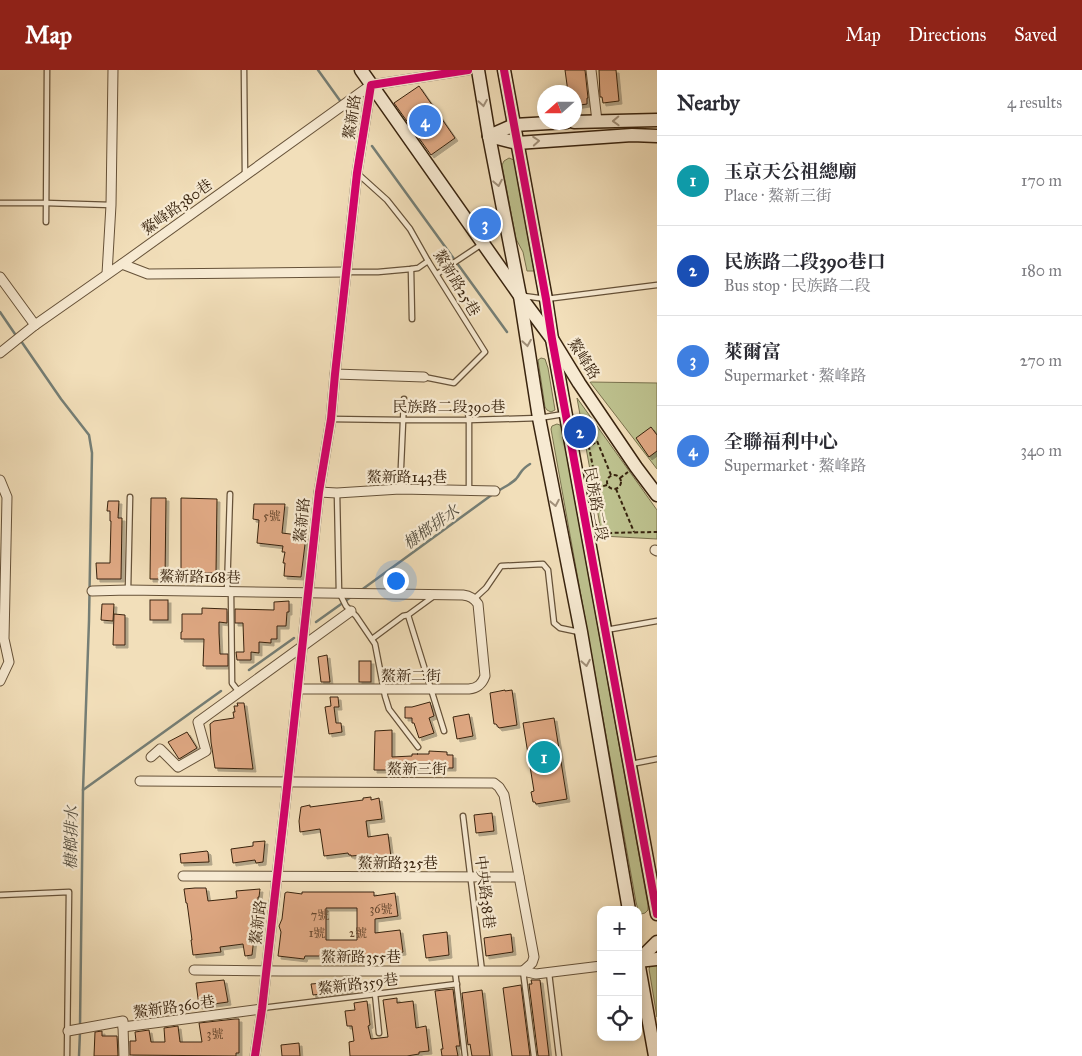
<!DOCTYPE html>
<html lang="en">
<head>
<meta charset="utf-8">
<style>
	:root { --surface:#fff; --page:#f7f7f7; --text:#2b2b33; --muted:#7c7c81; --line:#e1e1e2; --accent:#8f2418 }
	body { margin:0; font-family:"IM FELL Great Primer","Noto Serif TC",serif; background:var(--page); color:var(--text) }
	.controls { position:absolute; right:15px; bottom:15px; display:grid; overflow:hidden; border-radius:10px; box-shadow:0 2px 8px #0003 }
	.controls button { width:45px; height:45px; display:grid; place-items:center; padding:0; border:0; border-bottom:1px solid var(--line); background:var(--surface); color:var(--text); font:25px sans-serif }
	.compass { position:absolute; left:537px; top:15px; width:45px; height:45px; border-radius:50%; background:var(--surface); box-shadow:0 2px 8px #0003; rotate:249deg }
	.you { position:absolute; left:395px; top:510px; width:18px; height:18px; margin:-12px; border:4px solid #fff; border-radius:50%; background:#1a73e8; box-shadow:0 0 0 8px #1a73e833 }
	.badge { display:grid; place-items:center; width:32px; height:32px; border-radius:50%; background:var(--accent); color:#fff; font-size:16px; font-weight:700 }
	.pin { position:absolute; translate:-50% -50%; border:2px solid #fff; box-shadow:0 1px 5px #0006 }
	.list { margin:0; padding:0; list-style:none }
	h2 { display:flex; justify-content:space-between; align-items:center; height:65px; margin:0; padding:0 20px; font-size:21px }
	h2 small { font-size:16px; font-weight:400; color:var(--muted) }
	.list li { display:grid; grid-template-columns:32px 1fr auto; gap:15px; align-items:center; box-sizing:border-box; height:90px; padding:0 20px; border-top:1px solid var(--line) }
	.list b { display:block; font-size:19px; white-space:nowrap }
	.list p { margin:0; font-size:16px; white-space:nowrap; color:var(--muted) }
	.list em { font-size:16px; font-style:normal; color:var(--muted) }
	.icon { flex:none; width:28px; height:28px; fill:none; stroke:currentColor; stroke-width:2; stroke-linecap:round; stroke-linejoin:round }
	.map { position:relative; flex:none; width:657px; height:986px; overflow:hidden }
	header { display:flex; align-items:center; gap:30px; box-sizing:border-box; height:70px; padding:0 25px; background:var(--accent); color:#fff }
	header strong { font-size:24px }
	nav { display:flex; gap:28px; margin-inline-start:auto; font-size:18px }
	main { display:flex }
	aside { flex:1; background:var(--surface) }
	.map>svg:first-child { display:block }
</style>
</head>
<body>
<header>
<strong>Map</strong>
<nav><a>Map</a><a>Directions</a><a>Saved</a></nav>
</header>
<main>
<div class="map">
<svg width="657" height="986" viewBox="0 0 657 986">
	<defs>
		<filter id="shadow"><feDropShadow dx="3" dy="3" stdDeviation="0" flood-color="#0004"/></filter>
	</defs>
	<rect width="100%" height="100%" fill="#f2dfba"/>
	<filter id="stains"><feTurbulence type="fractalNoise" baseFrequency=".004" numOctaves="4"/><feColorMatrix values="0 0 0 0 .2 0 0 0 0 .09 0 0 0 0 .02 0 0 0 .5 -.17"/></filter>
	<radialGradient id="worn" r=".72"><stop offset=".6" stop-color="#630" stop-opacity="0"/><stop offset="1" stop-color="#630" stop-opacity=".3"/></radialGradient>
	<g fill="#bdc18e" stroke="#7a724e">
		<polygon points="509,88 514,90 534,201 527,201 523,182 516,169 502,95 504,91"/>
		<polygon points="541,288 545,289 548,298 555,340 551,342 547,340 545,337 538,290"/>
		<polygon points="590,312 657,313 657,399"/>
		<polygon points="577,328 657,440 657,469 602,466"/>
		<polygon points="557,354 560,355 562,358 648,835 648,840 645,843 641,844 638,840 636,832 551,359 552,356"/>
		<polygon points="657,895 657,947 649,899 650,896"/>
	</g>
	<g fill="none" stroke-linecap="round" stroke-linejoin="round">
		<g stroke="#757e75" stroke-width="2.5">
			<polyline points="318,0 341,32"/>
			<polyline points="372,76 507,262"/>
			<polyline points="0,242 15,264"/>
			<polyline points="21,271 61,329 89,365 92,383 89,551 83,720"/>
			<path d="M498,421C504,417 511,414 516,409C522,402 520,400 530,394"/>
			<polyline points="360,521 493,424"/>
			<polyline points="316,552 351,527"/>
			<polyline points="249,600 294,568"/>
			<polyline points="80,956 83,720 221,621"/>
			<polyline points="79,986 80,962"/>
		</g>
	</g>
	<g fill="#dfa883" stroke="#38230e" fill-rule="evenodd" filter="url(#shadow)">
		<polygon points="565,0 585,0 588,28 587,28 587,34 574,36 574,22 568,22"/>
		<polygon points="599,0 616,0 619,31 603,33 602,27 600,27"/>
		<polygon points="419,16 455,68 431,85 394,33"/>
		<polygon points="489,140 493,164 488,166 476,149"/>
		<polygon points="651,357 657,365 657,381 649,387 636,368"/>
		<polygon points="151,428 166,428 165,509 150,509"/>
		<polygon points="181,428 217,429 216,503 195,503 195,509 181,509"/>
		<polygon points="108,431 119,431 118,448 122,448 121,509 97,509 96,493 110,493 111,451 110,451 110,441 107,441"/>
		<polygon points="254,434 285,434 282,463 306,466 301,507 284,506 285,493 283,493 285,482 282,482 283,476 257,473 259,450 253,449"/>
		<rect x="150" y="530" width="18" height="20"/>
		<polygon points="289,531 289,542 287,542 286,556 277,556 277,569 271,569 271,573 259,572 259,583 251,582 251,590 237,590 236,582 244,582 243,553 235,553 235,539 274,540 274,532"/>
		<polygon points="102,534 114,534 113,551 101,550"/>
		<polygon points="202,538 227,539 227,553 219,552 219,563 220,584 228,584 228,596 203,596 204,569 181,569 181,562 182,562 182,544 202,544"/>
		<polygon points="114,544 125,545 125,575 113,575"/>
		<polygon points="327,585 330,612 321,612 318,587"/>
		<rect x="359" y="591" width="12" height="21"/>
		<polygon points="505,620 505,621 512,620 517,655 499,658 496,654 494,654 490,623"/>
		<polygon points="330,627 338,627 339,637 334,637 336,653 341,653 342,662 329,664 325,637 331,636"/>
		<polygon points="430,632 434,646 429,648 434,663 419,668 414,653 412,653 412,648 405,648 405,637 412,637"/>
		<polygon points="237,633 244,633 253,699 215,698 211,672 210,654 214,651 234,648 233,642 235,642 234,636 238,636"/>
		<polygon points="469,644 473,666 457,669 453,647"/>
		<polygon points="554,648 567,729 536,734 535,732 533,732 531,722 534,721 523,653"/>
		<polygon points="392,660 392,687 412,686 412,684 418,684 417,684 429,684 429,681 447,682 447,685 453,685 453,698 411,698 406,700 374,700 375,661"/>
		<polygon points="187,662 197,678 179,689 168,672"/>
		<polygon points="371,727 371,730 379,728 382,749 366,751 368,767 388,764 391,787 371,790 371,786 366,787 365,785 363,785 351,786 351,785 349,785 348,783 324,786 320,759 300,762 299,751 301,737 310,735 310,737 363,730 363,728"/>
		<polygon points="492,743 494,761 476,763 474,745"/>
		<polygon points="265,771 263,792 256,793 255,790 233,793 231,779 253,776 253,772"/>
		<polygon points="207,781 208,782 209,792 181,793 180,784"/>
		<polygon points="195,818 206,818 208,831 237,828 236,821 260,819 259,827 258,827 258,833 252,885 245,886 243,874 220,877 221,882 193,885 191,870 192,870 188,840 187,833 186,833 184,819"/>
		<path d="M287,822L302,824V822H374V826L395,823L398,846L375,849V863L400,860L403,882L381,885V886H305L304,889L278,886L281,862L279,856L282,849L285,823ZM326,838H357V870H326Z"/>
		<polygon points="447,862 449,885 426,888 423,865"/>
		<polygon points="511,864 513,882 486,886 484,868"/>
		<polygon points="224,910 228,932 199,936 196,913"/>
		<polygon points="531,910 540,910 549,986 538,986 529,914 532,914"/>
		<polygon points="323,913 323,914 335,913 335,915 349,913 350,920 313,925 311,914"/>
		<polygon points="521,915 530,986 512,986 503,918"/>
		<polygon points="453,919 460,976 456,976 458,986 442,986 441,979 443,979 435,921"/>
		<polygon points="482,920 490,986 472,986 470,974 468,975 462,923"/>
		<polygon points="397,928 397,933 413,931 416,958 426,956 429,981 419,982 419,984 407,986 350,986 349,972 354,971 352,956 347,956 345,941 355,940 354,933 367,931 370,955 368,956 371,969 388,967 383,930"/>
		<polygon points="235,949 239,949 239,983 236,983 236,986 130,985 130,971 136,971 135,962 149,960 151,972 165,972 164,958 178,956 180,972 202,972 199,953"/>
		<polygon points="102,961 102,966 117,966 118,986 94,986 95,962"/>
		<polygon points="299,973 300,986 282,986 281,975"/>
	</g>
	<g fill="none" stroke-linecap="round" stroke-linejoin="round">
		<defs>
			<g id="lane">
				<polyline points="244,0 245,105"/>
				<polyline points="357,103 387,130 410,159 428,191 485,282 454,313 424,307"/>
				<polyline points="0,133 46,133 111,135"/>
				<polyline points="46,152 47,0"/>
				<polyline points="411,199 412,249"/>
				<polyline points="346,202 378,202 411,199 418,198 428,191"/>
				<polyline points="437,204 482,174"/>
				<polyline points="524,226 546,229 657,215"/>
				<polyline points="467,336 469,350 469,420"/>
				<polyline points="331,349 404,350 469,350 539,348 564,344"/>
				<polyline points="400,419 404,329"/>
				<polyline points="337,423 339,522 346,536 356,546 375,574 385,626 389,639 418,677"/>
				<polyline points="128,520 130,427"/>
				<polyline points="231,521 232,613 239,622"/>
				<polyline points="227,522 230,424"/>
				<polyline points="474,529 486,518 501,496 543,494 548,500 554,553 560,558 579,562"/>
				<polyline points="408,545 444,661"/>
				<polyline points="606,560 657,551"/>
				<polyline points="372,569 403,546 408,545 434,526"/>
				<polyline points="631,694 657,689"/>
				<polyline points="463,746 482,901"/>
				<polyline points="0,825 69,822 67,986"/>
				<polyline points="455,901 465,986"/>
				<polyline points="523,901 534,986"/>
				<polyline points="549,903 559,986"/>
				<polyline points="375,924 379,963"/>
				<polyline points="262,938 457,914"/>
			</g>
			<g id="street">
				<polyline points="591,0 597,51"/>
				<polyline points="122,194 148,204 346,202"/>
				<polyline points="107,204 111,135 113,0"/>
				<polyline points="0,207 35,255"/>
				<polyline points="0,283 35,255 122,194 371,15"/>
				<polyline points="335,304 424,307"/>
				<polyline points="0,410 7,427 4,569 9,592 0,611"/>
				<polyline points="319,422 337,423 400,419 495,421"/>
				<polyline points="655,480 657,481"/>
				<path d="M92,521L128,520L463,525C470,526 474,528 478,534L485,606C482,614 478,618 469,619H298"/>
				<polyline points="151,687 160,679 178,697 206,681 198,652 351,541"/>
				<polyline points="140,711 494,713 499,717 504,725 534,887 532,893 523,901"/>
				<polyline points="183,806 519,807"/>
				<polyline points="194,900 282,901 523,901 536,904 601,896"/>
				<polyline points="123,957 124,986"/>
				<polyline points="68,961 123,951 123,957 262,939"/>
				<polyline points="255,986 262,939 286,727 319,422 331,349 335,304 357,103 371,15 468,0"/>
			</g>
			<g id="secondary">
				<polyline points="361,0 520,226 552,269 579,313 636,397 657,425"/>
				<polyline points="478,0 489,66 520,226 539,348 581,562 629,840"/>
				<polyline points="504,0 546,229 552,269 657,844"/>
				<polyline points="574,52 657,50"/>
				<polyline points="489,66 517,73 632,65 657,66"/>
				<polyline points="489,66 514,55 567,52"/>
				<polyline points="638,891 655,986"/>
				<polyline points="638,891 657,872"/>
				<polyline points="638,891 657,889"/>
			</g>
		</defs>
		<use href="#lane" stroke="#665239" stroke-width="7"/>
		<use href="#street" stroke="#665239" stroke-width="11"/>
		<use href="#secondary" stroke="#38230e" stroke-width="15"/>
		<g stroke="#38230e" stroke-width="2" stroke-dasharray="4 2.5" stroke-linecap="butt">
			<circle cx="614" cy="412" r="7"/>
			<polyline points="620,408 628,402"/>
			<polyline points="607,415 597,418 606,463 657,462"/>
			<polyline points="597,418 589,377 597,371 611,405"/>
			<polyline points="616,419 634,462"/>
		</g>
		<use href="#lane" stroke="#f7ead2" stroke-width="4.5"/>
		<use href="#street" stroke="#f7ead2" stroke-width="9"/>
		<use href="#secondary" stroke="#f7ead2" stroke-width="12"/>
		<defs>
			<g id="cycleway">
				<polyline points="504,0 546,229 552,269 657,844"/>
				<polyline points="255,986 262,939 286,727 319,422 331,349 335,304 357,103 371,15 468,0"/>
			</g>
		</defs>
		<use href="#cycleway" stroke="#f7ead2" stroke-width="11"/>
		<use href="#cycleway" stroke="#d6006c" stroke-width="8"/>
	</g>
	<defs><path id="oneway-chevron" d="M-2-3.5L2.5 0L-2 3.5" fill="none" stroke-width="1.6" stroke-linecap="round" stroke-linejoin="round" transform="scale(1.25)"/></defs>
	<g stroke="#a1907a">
		<use href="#oneway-chevron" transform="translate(483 33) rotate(81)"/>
		<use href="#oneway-chevron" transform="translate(616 51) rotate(178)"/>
		<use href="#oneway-chevron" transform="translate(536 71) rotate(-4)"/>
		<use href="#oneway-chevron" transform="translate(498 113) rotate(79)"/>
		<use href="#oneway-chevron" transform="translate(527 273) rotate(81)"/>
		<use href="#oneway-chevron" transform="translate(555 433) rotate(79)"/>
		<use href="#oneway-chevron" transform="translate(586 593) rotate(80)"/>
	</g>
	<g text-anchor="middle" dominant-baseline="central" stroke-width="4.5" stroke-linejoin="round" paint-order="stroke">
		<g font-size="12" fill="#62442b">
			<text x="272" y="446">5號</text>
			<text x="381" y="839">36號</text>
			<text x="320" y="845">7號</text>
			<text x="317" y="863">1號</text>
			<text x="358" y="863">2號</text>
			<text x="215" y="964">3號</text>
		</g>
		<g font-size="15" fill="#38230e" stroke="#f7ead2">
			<text transform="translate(352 47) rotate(-81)">鰲新路</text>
			<text transform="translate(177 137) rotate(-36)">鰲峰路380巷</text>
			<text transform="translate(457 213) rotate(59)">鰲新路25巷</text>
			<text transform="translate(584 289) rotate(58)">鰲峰路</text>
			<text x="449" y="337">民族路二段390巷</text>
			<text x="407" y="407">鰲新路143巷</text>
			<text transform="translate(596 434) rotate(80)">民族路二段</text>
			<text transform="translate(302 450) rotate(-84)">鰲新路</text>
			<text transform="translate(200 507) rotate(1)">鰲新路168巷</text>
			<text x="411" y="606">鰲新二街</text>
			<text x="417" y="699">鰲新三街</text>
			<text x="398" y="793">鰲新路325巷</text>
			<text transform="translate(485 822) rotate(83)">中央路38巷</text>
			<text transform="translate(258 852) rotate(-83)">鰲新路</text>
			<text x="361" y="887">鰲新路355巷</text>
			<text transform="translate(358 914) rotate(-7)">鰲新路359巷</text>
			<text transform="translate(174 937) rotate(-8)">鰲新路360巷</text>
		</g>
		<g font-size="16" font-style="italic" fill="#575041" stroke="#f7ead2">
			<text transform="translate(431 457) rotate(-35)">槺榔排水</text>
			<text transform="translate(71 768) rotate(-89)">槺榔排水</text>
		</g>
	</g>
	<rect width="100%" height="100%" filter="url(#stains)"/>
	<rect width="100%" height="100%" fill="url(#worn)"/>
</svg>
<div class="controls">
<button>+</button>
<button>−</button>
<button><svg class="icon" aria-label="locate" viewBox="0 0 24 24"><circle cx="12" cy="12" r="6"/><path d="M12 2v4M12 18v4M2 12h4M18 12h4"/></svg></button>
</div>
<svg class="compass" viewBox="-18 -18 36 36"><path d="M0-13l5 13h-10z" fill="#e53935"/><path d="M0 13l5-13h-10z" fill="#7c7c81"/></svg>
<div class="you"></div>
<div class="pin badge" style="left:544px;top:687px;background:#0f9aa8">1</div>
<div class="pin badge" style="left:580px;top:362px;background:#1a4fb4">2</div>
<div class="pin badge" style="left:485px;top:154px;background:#3f7fe0">3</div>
<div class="pin badge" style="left:425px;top:51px;background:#3f7fe0">4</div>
</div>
<aside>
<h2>Nearby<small>4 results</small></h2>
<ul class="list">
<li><span class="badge" style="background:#0f9aa8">1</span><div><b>玉京天公祖總廟</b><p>Place · 鰲新三街</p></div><em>170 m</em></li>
<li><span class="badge" style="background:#1a4fb4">2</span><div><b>民族路二段390巷口</b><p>Bus stop · 民族路二段</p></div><em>180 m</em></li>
<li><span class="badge" style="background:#3f7fe0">3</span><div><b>萊爾富</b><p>Supermarket · 鰲峰路</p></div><em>270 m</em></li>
<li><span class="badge" style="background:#3f7fe0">4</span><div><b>全聯福利中心</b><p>Supermarket · 鰲峰路</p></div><em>340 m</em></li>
</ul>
</aside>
</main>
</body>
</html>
